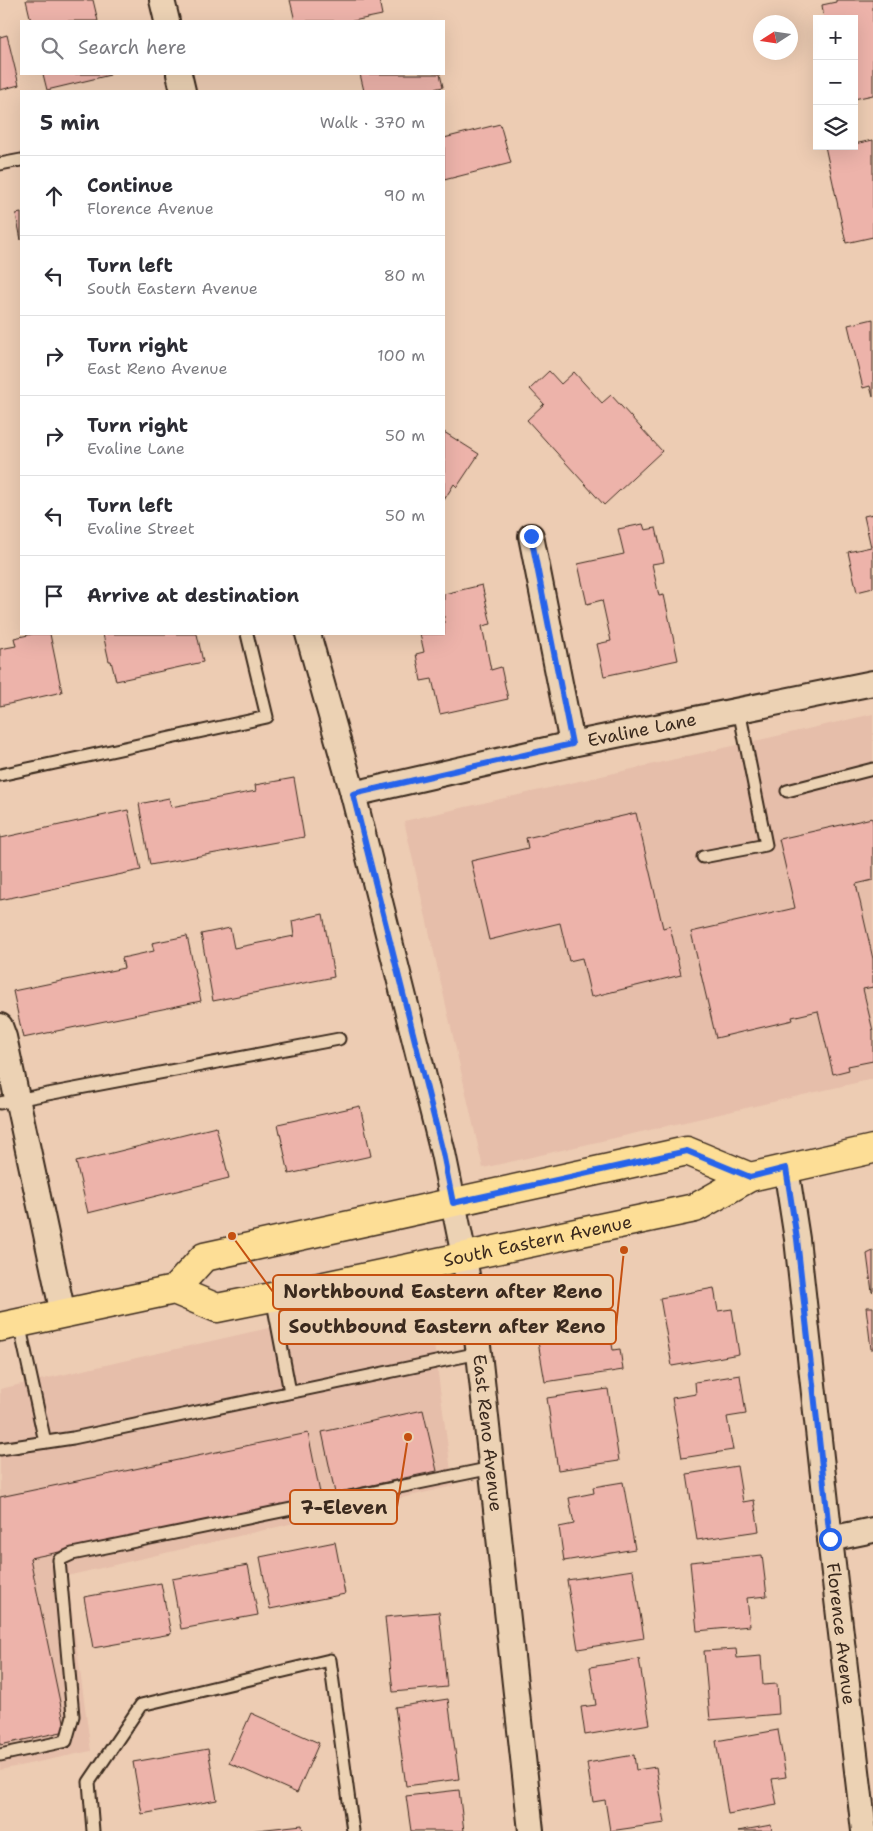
<!DOCTYPE html>
<html lang="en">
<head>
<meta charset="utf-8">
<style>
	:root { --surface:#fff; --page:#f7f7f7; --text:#2b2b33; --muted:#7c7c81; --line:#e1e1e2 }
	body { margin:0; font-family:"Shantell Sans",sans-serif; background:var(--page); color:var(--text) }
	.controls { position:absolute; right:15px; top:15px; display:grid; overflow:hidden; border-radius:0px; box-shadow:0 5px 20px #0002 }
	.controls button { width:45px; height:45px; display:grid; place-items:center; padding:0; border:0; border-bottom:1px solid var(--line); background:var(--surface); color:var(--text); font:25px sans-serif }
	.compass { position:absolute; left:753px; top:15px; width:45px; height:45px; border-radius:50%; background:var(--surface); box-shadow:0 5px 20px #0002; rotate:258deg }
	.stop { position:absolute; width:15px; height:15px; margin:-11px; border:4px solid #2563eb; border-radius:50%; background:#fff }
	.stop.end { background:#2563eb; border-color:#fff; box-shadow:0 1px 5px #0008 }
	.list { margin:0; padding:0; list-style:none }
	h2 { display:flex; justify-content:space-between; align-items:center; height:65px; margin:0; padding:0 20px; font-size:21px }
	h2 small { font-size:16px; font-weight:400; color:var(--muted) }
	.list li { display:grid; grid-template-columns:32px 1fr auto; gap:15px; align-items:center; box-sizing:border-box; height:80px; padding:0 20px; border-top:1px solid var(--line) }
	.list b { display:block; font-size:19px; white-space:nowrap }
	.list p { margin:0; font-size:16px; white-space:nowrap; color:var(--muted) }
	.list em { font-size:16px; font-style:normal; color:var(--muted) }
	.icon { flex:none; width:28px; height:28px; fill:none; stroke:currentColor; stroke-width:2; stroke-linecap:round; stroke-linejoin:round }
	.map { position:relative; flex:none; width:873px; height:1831px; overflow:hidden }
	.search { position:absolute; background:var(--surface); box-shadow:0 5px 20px #0002; left:20px; top:20px; width:425px; height:55px; display:flex; align-items:center; gap:12px; box-sizing:border-box; padding:0 18px; border-radius:0px; color:var(--muted); font-size:19px }
	.panel { position:absolute; background:var(--surface); box-shadow:0 5px 20px #0002; left:20px; top:90px; width:425px; height:545px; border-radius:0px }
	.map>svg:first-child { display:block }
</style>
</head>
<body>
<div class="map">
<svg width="873" height="1831" viewBox="0 0 873 1831">
	<rect width="100%" height="100%" fill="#edccb3"/>
	<filter id="ink" filterUnits="userSpaceOnUse"><feTurbulence type="fractalNoise" baseFrequency=".02" numOctaves="2"/><feDisplacementMap in="SourceGraphic" scale="10" xChannelSelector="R" yChannelSelector="G"/><feConvolveMatrix kernelMatrix="1 2 1 2 8 2 1 2 1" color-interpolation-filters="sRGB"/></filter>
	<g filter="url(#ink)">
		<g fill="#e6beaa">
			<polygon points="873,714 873,1079 483,1168 404,821"/>
			<polygon points="427,1292 453,1486 67,1576 91,1751 0,1770 0,1389"/>
		</g>
		<g fill="#edb3aa" stroke="#3b2a1e">
			<polygon points="26,0 93,0 98,21 31,21"/>
			<polygon points="290,0 379,0 382,15 353,21 295,21"/>
			<polygon points="836,0 873,0 873,95 854,99 854,19 824,19 822,5 836,2"/>
			<polygon points="7,35 19,85 0,90 0,37"/>
			<polygon points="43,74 110,74 110,75 47,90"/>
			<polygon points="360,74 440,74 443,87 425,91 364,91"/>
			<polygon points="500,124 511,163 444,180 444,138"/>
			<polygon points="873,140 873,237 846,243 825,146 854,146 854,144"/>
			<polygon points="21,213 21,240 16,214"/>
			<polygon points="873,319 873,397 870,386 863,388 848,325"/>
			<polygon points="549,371 561,384 574,372 602,403 611,395 662,451 604,505 527,420 544,404 530,389"/>
			<polygon points="444,432 479,454 457,487 454,484 444,500"/>
			<polygon points="873,514 873,588 857,592 848,552 871,547 864,516"/>
			<polygon points="643,524 645,530 656,528 664,562 652,564 659,596 664,595 678,660 604,676 597,644 611,641 602,600 587,604 578,564 624,554 618,529"/>
			<polygon points="482,585 491,624 482,626 491,670 501,667 508,699 440,714 432,679 421,681 416,654 424,652 420,634 444,634 444,594"/>
			<polygon points="33,634 50,634 62,692 0,706 0,649 16,646 14,638"/>
			<polygon points="103,634 197,634 203,662 116,681 111,661 109,661"/>
			<polygon points="294,778 304,837 150,865 139,804 169,798 171,807 256,791 255,785"/>
			<polygon points="128,810 141,870 0,900 0,835 1,838"/>
			<polygon points="636,813 663,928 670,926 681,975 591,997 582,958 569,961 560,923 489,940 471,861 528,848 526,838"/>
			<polygon points="872,818 873,824 873,880 856,884 873,959 873,987 863,989 873,1031 873,1061 848,1066 849,1070 833,1074 818,1011 792,1017 793,1020 716,1038 691,932 795,908 779,839"/>
			<polygon points="323,914 334,977 213,1001 201,934 230,928 234,948 294,936 292,921"/>
			<polygon points="187,936 201,1001 23,1038 13,991 124,968 122,958 154,951 152,943"/>
			<polygon points="360,1106 371,1156 289,1174 278,1124"/>
			<polygon points="216,1127 229,1178 88,1213 76,1162"/>
			<polygon points="873,1251 873,1291 872,1292 867,1254"/>
			<polygon points="714,1288 718,1311 732,1309 739,1354 672,1366 660,1298"/>
			<polygon points="605,1302 613,1350 620,1349 623,1370 545,1382 538,1342 558,1339 554,1310"/>
			<polygon points="866,1307 873,1307 873,1349 871,1349"/>
			<polygon points="740,1375 746,1414 727,1417 733,1450 682,1458 672,1398 696,1394 695,1382"/>
			<polygon points="608,1389 619,1461 558,1470 547,1398"/>
			<polygon points="423,1410 437,1471 335,1493 322,1432"/>
			<polygon points="308,1433 321,1498 30,1558 66,1731 0,1745 0,1497"/>
			<polygon points="737,1466 743,1502 754,1500 759,1531 697,1540 687,1474"/>
			<polygon points="623,1482 635,1549 564,1561 559,1527 574,1524 569,1498 594,1493 593,1487"/>
			<polygon points="335,1542 345,1594 270,1609 260,1557"/>
			<polygon points="762,1555 767,1596 747,1598 750,1626 697,1631 690,1562"/>
			<polygon points="248,1565 258,1615 181,1629 172,1579"/>
			<polygon points="633,1570 644,1638 578,1649 567,1580"/>
			<polygon points="161,1583 171,1634 93,1648 84,1597"/>
			<polygon points="439,1612 447,1687 393,1692 385,1617"/>
			<polygon points="736,1649 737,1658 761,1656 763,1685 777,1684 779,1714 710,1720 704,1651"/>
			<polygon points="639,1659 650,1724 585,1735 581,1707 596,1705 590,1667"/>
			<polygon points="448,1699 459,1779 406,1786 395,1707"/>
			<polygon points="251,1713 319,1743 297,1793 229,1763"/>
			<polygon points="778,1730 786,1777 772,1779 777,1805 728,1814 716,1741"/>
			<polygon points="208,1749 217,1800 142,1814 133,1762"/>
			<polygon points="634,1755 636,1770 656,1767 665,1823 610,1831 605,1800 593,1802 587,1763"/>
			<polygon points="459,1790 464,1831 411,1831 406,1796"/>
			<polygon points="302,1825 303,1831 249,1831"/>
			<polygon points="771,1825 772,1831 738,1831"/>
		</g>
		<g fill="none" stroke-linecap="round" stroke-linejoin="round">
			<defs>
				<g id="service">
					<polyline points="0,164 21,160"/>
					<polyline points="0,775 267,717 247,634"/>
					<polyline points="787,791 873,769"/>
					<polyline points="703,857 766,845 739,710"/>
					<polyline points="0,1103 339,1039"/>
					<polyline points="272,1297 290,1392"/>
					<polyline points="19,1323 45,1442"/>
					<polyline points="0,1449 73,1438 479,1353"/>
					<polyline points="0,1755 66,1741 73,1716 59,1560 72,1554 492,1468"/>
					<polyline points="93,1831 89,1782 141,1705 330,1660 353,1831"/>
				</g>
				<g id="minor">
					<polyline points="162,0 167,21"/>
					<polyline points="179,74 183,91"/>
					<polyline points="531,536 572,744"/>
					<path id="s1" d="M308,634L353,794L443,1153L464,1256L479,1353L531,1831"/>
					<path id="s2" d="M353,794L572,744L873,683"/>
					<polyline points="0,1026 4,1037 63,1314"/>
					<path id="s3" d="M786,1168L797,1239L830,1539L864,1831"/>
					<polyline points="830,1539 873,1530"/>
				</g>
				<g id="primary">
					<polyline points="174,1290 204,1257 687,1151 750,1177"/>
					<path id="s4" d="M0,1327L174,1290L217,1308L272,1297L695,1208L750,1177L873,1149"/>
				</g>
			</defs>
			<use href="#service" stroke="#3b2a1e" stroke-width="15"/>
			<use href="#minor" stroke="#3b2a1e" stroke-width="28"/>
			<use href="#primary" stroke="#3b2a1e" stroke-width="31"/>
			<use href="#service" stroke="#ecd2b4" stroke-width="11"/>
			<use href="#minor" stroke="#ecd2b4" stroke-width="24"/>
			<use href="#primary" stroke="#fdde96" stroke-width="28"/>
		</g>
	</g>
	<g fill="none" stroke-linecap="round" stroke-linejoin="round" filter="url(#ink)">
		<polyline stroke="#2563eb" stroke-width="6" points="531,536 572,744 353,794 443,1153 453,1203 687,1151 750,1177 786,1168 797,1239 830,1539"/>
	</g>
	<g text-anchor="middle" dominant-baseline="central" stroke-width="5" stroke-linejoin="round" paint-order="stroke">
		<g font-size="18" fill="#3b2a1e" stroke="#ecd2b4">
			<text stroke="none"><textPath href="#s2" startOffset="296">Evaline Lane</textPath></text>
			<text stroke="none"><textPath href="#s4" startOffset="552">South Eastern Avenue</textPath></text>
			<text stroke="none"><textPath href="#s1" startOffset="820">East Reno Avenue</textPath></text>
			<text stroke="none"><textPath href="#s3" startOffset="469">Florence Avenue</textPath></text>
		</g>
	</g>
	<path fill="none" stroke="#c55010" stroke-width="2" d="M232 1236L273 1292M624 1250L616 1327M408 1437L397 1507"/>
	<g fill="#c55010" stroke="#ecd2b4" stroke-width="2">
		<circle cx="232" cy="1236" r="5"/>
		<circle cx="624" cy="1250" r="5"/>
		<circle cx="408" cy="1437" r="5"/>
	</g>
	<g fill="#ecd2b4" stroke="#c55010" stroke-width="2">
		<rect x="273" y="1275" width="340" height="34" rx="5"/>
		<rect x="279" y="1310" width="337" height="34" rx="5"/>
		<rect x="290" y="1490" width="107" height="34" rx="5"/>
	</g>
	<g font-size="19" text-anchor="middle" font-weight="bold" fill="#3b2a1e">
		<text x="443" y="1298">Northbound Eastern after Reno</text>
		<text x="447" y="1333">Southbound Eastern after Reno</text>
		<text x="344" y="1514">7-Eleven</text>
	</g>
</svg>
<div class="controls">
<button>+</button>
<button>−</button>
<button><svg class="icon" aria-label="layers" viewBox="0 0 24 24"><path d="M12 4l9 5-9 5-9-5zM3 14l9 5 9-5"/></svg></button>
</div>
<svg class="compass" viewBox="-18 -18 36 36"><path d="M0-13l5 13h-10z" fill="#e53935"/><path d="M0 13l5-13h-10z" fill="#7c7c81"/></svg>
<div class="stop" style="left:830px;top:1539px"></div>
<div class="stop end" style="left:531px;top:536px"></div>
<div class="search"><svg class="icon" aria-label="search" viewBox="0 0 24 24"><circle cx="10" cy="10" r="6"/><path d="M15 15l6 6"/></svg>Search here</div>
<section class="panel">
<h2>5 min<small>Walk · 370 m</small></h2>
<ul class="list">
<li><svg class="icon" aria-label="ahead" viewBox="0 0 24 24"><path d="M12 20V5M6 11l6-6 6 6"/></svg><div><b>Continue</b><p>Florence Avenue</p></div><em>90 m</em></li>
<li><svg class="icon" aria-label="left" viewBox="0 0 24 24"><path d="M17 20v-9H6M10 6l-5 5 5 5"/></svg><div><b>Turn left</b><p>South Eastern Avenue</p></div><em>80 m</em></li>
<li><svg class="icon" aria-label="right" viewBox="0 0 24 24"><path d="M7 20v-9h11M14 6l5 5-5 5"/></svg><div><b>Turn right</b><p>East Reno Avenue</p></div><em>100 m</em></li>
<li><svg class="icon" aria-label="right" viewBox="0 0 24 24"><path d="M7 20v-9h11M14 6l5 5-5 5"/></svg><div><b>Turn right</b><p>Evaline Lane</p></div><em>50 m</em></li>
<li><svg class="icon" aria-label="left" viewBox="0 0 24 24"><path d="M17 20v-9H6M10 6l-5 5 5 5"/></svg><div><b>Turn left</b><p>Evaline Street</p></div><em>50 m</em></li>
<li><svg class="icon" aria-label="arrive" viewBox="0 0 24 24"><path d="M6 21V4h12l-3 4 3 4H6"/></svg><div><b>Arrive at destination</b></div></li>
</ul>
</section>
</div>
</body>
</html>
